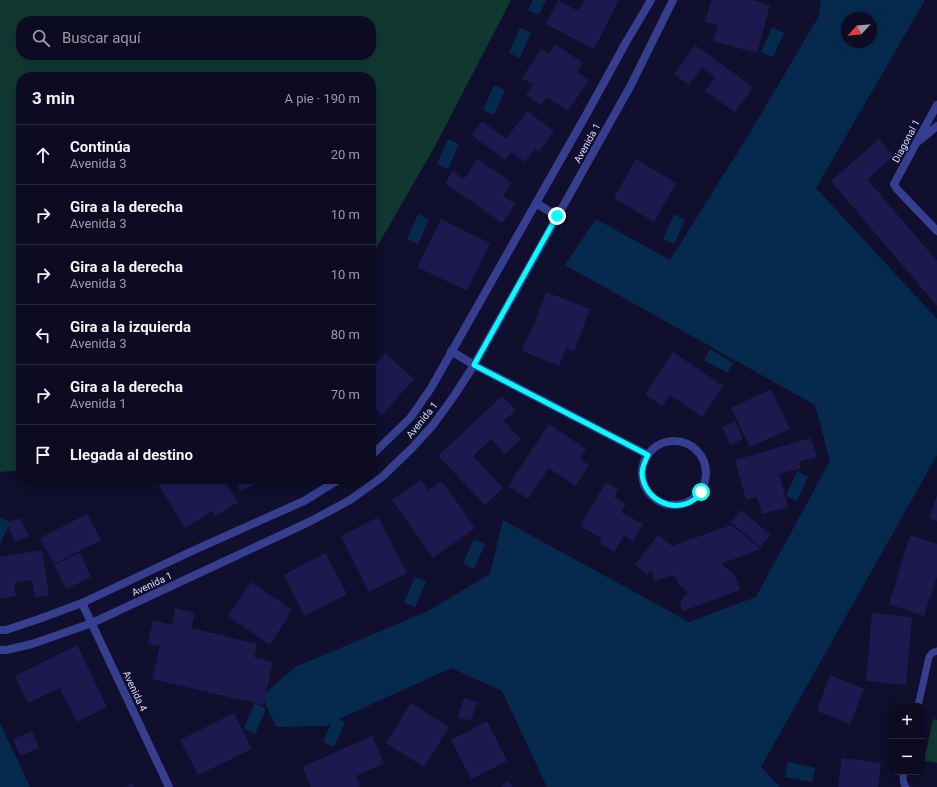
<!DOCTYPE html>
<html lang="es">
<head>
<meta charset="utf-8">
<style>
	:root { --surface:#0c0b22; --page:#15142a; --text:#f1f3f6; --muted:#9a9ba5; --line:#2c2b40 }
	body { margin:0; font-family:Roboto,sans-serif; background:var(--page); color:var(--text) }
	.controls { position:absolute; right:12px; bottom:12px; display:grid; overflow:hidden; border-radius:8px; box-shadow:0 2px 10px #0003 }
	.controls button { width:36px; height:36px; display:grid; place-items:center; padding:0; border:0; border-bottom:1px solid var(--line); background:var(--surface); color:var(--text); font:20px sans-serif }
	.compass { position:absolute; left:841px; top:12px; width:36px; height:36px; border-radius:50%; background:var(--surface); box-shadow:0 2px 10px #0003; rotate:244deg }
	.stop { position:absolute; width:12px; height:12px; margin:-9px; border:3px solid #06fff8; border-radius:50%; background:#fff }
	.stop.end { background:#06fff8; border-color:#fff; box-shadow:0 1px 4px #0008 }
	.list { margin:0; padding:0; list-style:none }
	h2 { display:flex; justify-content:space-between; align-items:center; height:52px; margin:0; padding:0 16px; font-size:17px }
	h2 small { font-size:13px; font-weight:400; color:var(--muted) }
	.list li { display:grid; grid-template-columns:26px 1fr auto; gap:12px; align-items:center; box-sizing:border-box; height:60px; padding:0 16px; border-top:1px solid var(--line) }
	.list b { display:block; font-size:15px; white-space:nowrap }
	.list p { margin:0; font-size:13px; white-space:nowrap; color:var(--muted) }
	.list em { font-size:13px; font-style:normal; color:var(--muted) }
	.icon { flex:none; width:22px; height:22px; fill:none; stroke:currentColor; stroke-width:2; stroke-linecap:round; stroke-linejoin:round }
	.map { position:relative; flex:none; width:937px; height:787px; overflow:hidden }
	.search { position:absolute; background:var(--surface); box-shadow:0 2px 10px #0003; left:16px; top:16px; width:360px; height:44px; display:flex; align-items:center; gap:10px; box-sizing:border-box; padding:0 14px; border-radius:16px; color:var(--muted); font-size:15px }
	.panel { position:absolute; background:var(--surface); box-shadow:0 2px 10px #0003; left:16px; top:72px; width:360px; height:412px; border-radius:16px }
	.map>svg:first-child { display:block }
</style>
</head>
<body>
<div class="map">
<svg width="937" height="787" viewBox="0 0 937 787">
	<rect width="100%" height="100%" fill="#100f2d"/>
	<g fill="#113731" fill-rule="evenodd">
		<path d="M0,0H511L434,148L371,257V77H21V470L0,472ZM21,21H371V55H21Z"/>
		<polygon points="933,719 937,720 937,763 924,761"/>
	</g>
	<g fill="#062a4e" fill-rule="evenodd">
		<polygon points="533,0 546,0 539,15 528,10"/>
		<path d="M821,0H925L816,188L937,319V455L761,767L780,787H547L502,691L451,668L339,719L345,722L334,747L323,742L331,723L326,726L276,727L262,696L295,667L428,611L490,574L503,520L689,622L756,597L830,461L815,405L565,265L596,219L670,260L748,136L819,16ZM847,18H871V42H847Z"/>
		<polygon points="772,27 784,33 773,57 761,52"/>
		<polygon points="520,28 531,33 520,58 509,53"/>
		<polygon points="494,85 505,90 494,115 483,110"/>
		<polygon points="448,139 459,144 448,169 437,164"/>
		<polygon points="418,214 429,219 418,244 407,239"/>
		<polygon points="674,214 685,220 674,244 663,239"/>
		<polygon points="710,349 733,363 727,373 704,360"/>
		<polygon points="797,471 808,477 797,501 786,496"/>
		<polygon points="0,517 10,522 0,544"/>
		<polygon points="474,539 485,544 474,569 463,564"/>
		<polygon points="415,577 426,582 415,607 404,602"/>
		<polygon points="255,703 266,709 255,734 244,728"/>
		<polygon points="0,723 30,787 0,787"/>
		<polygon points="788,762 815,768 812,782 785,777"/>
	</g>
	<g fill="#1d194f">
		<polygon points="558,0 578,11 584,0 619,0 594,49 546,24"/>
		<polygon points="711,0 752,0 770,5 757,53 713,41 718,25 705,22"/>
		<polygon points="555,44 583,63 577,72 589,80 568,111 547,97 541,105 526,95 533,85 522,78 541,49 549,54"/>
		<polygon points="695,45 753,87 735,112 705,91 715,77 702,68 689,85 674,74"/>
		<polygon points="527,111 554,131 539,152 535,149 525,162 511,152 505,160 471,135 482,121 506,139"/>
		<polygon points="879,139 894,156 867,179 937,261 937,306 831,181"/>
		<polygon points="478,159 512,183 503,196 515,204 502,223 445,183 453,171 464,179"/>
		<polygon points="636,159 676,183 654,222 614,198"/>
		<polygon points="441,219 490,243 467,291 417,267"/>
		<polygon points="546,292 590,309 574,351 566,348 559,366 522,351 528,335 530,335"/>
		<polygon points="673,352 723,386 702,417 670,395 662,406 645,394"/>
		<polygon points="385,353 414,379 382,415 371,405 371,369"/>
		<polygon points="771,389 790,429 750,447 731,408"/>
		<polygon points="502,396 516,410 504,421 521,439 505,454 491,439 473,456 503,488 485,505 438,456"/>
		<polygon points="735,421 743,439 730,445 722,427"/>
		<polygon points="549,424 586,449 580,459 589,465 575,486 549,468 528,499 508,486"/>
		<polygon points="811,438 817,457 799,462 801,468 779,474 788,507 762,514 757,497 746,500 735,460"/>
		<polygon points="155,479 223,479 238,502 215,516 212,511 185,528"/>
		<polygon points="235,479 265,479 241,491"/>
		<polygon points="421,480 428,490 442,481 475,528 433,558 392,500"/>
		<polygon points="606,482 618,489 614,497 626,504 621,512 643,524 633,541 624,535 614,552 600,543 602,539 580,526"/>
		<polygon points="937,495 937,521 929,518"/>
		<polygon points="741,510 771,535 760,547 731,522"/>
		<polygon points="87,514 101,540 54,564 40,538"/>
		<polygon points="378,517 407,573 369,592 341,536"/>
		<polygon points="20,518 29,536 15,542 7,523"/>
		<polygon points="731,525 761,549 721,564 735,575 740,590 683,611 680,602 688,592 679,585 676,577 673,575 655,581 651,571 647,575 635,564 658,535 672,546"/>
		<polygon points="910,535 937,544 937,576 924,616 889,604"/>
		<polygon points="42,550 49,595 35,598 32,580 14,583 16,596 0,599 0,557"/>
		<polygon points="80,553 91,577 66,589 54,565"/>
		<polygon points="325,553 347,594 305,616 284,575"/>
		<polygon points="251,582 292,610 270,645 228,616"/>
		<polygon points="175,608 195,613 191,628 257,644 254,657 273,662 263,705 152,679 160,646 148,644 153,620 172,625"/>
		<polygon points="872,613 912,617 906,685 866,681"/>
		<polygon points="77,645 107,707 77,722 60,688 28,703 15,676"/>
		<polygon points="830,675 864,689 850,724 817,711"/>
		<polygon points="464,698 477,702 471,721 458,717"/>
		<polygon points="411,703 449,727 424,767 386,743"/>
		<polygon points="234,713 252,749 198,775 180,740"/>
		<polygon points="487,721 507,761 471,779 451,740"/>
		<polygon points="32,731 39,748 20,756 13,739"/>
		<polygon points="372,736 384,763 356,776 360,787 311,787 302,767"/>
		<polygon points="842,758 881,763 878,787 838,787"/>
		<polygon points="507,781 513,787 501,787"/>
		<polygon points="132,783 134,787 123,787"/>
	</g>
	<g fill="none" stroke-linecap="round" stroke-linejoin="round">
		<g stroke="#363e8f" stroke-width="7">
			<polyline points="918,706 929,657 932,653 937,651"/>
			<path d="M904,772C903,778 902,782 906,787"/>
		</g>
		<g stroke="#363e8f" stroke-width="8">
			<polyline points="937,105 894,184 896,188 937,231"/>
			<polyline points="919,141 937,126"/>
			<polyline points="536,203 557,216"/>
			<polyline points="451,351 474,365 648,455"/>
			<circle cx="674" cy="473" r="32"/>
			<polyline points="371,456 411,417 431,388 586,115 625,44 651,0"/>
			<polyline points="82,603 169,787"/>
			<polyline points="0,630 6,630 39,619 82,603 190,552 304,501 340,479"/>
			<polyline points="0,650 6,650 32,644 92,623 311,521 350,500 382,477 412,448 433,425 454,396 474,365 631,85 673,0"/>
		</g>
	</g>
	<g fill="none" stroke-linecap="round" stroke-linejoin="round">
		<path stroke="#06fff8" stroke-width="5" d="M557,216L474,365L648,455C645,461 642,467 642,473C643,499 674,515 695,499C697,497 699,494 701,492"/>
	</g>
	<g text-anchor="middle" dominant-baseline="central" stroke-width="3" stroke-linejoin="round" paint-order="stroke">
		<g font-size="10" fill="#dadbff" stroke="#100f2d">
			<text transform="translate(906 141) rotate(-62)">Diagonal 1</text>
			<text transform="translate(587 143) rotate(-61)">Avenida 1</text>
			<text transform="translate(422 420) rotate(-51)">Avenida 1</text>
			<text transform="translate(152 584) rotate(-25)">Avenida 1</text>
			<text transform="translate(135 691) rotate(65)">Avenida 4</text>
		</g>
	</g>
</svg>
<div class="controls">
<button>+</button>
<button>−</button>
</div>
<svg class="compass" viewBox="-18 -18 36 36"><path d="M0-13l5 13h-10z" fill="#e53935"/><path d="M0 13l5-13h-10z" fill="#9a9ba5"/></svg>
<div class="stop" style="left:701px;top:492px"></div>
<div class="stop end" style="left:557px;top:216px"></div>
<div class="search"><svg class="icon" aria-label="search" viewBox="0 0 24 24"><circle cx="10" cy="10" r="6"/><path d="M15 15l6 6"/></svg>Buscar aquí</div>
<section class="panel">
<h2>3 min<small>A pie · 190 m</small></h2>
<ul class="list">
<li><svg class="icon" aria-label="ahead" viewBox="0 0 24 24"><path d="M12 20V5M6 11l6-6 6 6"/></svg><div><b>Continúa</b><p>Avenida 3</p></div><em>20 m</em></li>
<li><svg class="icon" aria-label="right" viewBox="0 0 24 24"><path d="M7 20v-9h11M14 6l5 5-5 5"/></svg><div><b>Gira a la derecha</b><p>Avenida 3</p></div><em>10 m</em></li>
<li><svg class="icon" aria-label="right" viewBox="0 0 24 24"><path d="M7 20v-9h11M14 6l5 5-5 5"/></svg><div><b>Gira a la derecha</b><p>Avenida 3</p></div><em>10 m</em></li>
<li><svg class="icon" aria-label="left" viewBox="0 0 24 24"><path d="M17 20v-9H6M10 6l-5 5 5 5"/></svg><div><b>Gira a la izquierda</b><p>Avenida 3</p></div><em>80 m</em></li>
<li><svg class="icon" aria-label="right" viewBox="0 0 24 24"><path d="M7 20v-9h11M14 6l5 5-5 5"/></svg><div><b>Gira a la derecha</b><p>Avenida 1</p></div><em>70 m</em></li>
<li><svg class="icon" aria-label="arrive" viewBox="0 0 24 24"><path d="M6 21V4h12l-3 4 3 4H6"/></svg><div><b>Llegada al destino</b></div></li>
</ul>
</section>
</div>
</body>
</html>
